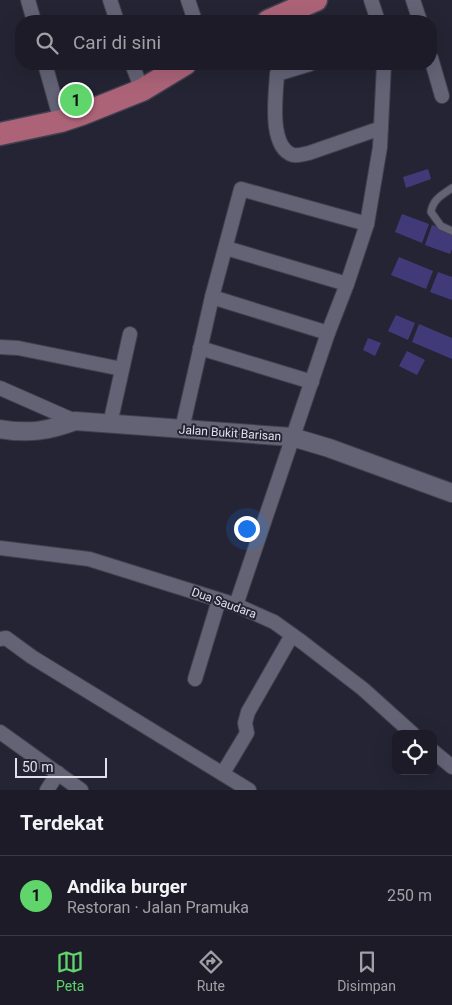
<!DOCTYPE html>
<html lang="id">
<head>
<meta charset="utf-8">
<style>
	:root { --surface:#1c1b27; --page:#292833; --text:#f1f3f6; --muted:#a0a1a7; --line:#3a3944; --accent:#5fd56b }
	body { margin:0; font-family:Roboto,sans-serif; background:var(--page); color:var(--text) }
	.controls { position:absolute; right:15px; bottom:15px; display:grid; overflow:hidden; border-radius:10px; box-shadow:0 5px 20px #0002 }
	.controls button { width:45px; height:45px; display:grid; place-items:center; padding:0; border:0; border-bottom:1px solid var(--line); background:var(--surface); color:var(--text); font:25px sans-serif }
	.scale { position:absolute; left:15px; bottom:12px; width:92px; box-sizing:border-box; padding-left:5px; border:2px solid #e0e0eb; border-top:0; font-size:14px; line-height:18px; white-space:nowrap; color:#e0e0eb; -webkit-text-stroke:4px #252434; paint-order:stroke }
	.you { position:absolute; left:246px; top:528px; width:18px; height:18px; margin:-12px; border:4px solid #fff; border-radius:50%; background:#1a73e8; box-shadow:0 0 0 8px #1a73e833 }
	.badge { display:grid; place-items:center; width:32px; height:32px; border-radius:50%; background:var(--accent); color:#111; font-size:16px; font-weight:700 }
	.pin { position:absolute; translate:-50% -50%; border:2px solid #fff; box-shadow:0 1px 5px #0006 }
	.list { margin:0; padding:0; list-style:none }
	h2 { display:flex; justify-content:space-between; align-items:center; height:65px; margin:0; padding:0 20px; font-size:21px }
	h2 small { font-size:16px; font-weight:400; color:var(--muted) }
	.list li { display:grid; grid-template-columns:32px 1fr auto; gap:15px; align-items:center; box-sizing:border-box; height:80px; padding:0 20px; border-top:1px solid var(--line) }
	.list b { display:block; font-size:19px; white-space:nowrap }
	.list p { margin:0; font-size:16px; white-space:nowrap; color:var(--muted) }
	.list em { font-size:16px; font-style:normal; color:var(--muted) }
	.icon { flex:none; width:28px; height:28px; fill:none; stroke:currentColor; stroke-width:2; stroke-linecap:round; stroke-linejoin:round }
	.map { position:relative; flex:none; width:452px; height:790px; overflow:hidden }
	.search { position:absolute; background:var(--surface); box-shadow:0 5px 20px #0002; left:15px; right:15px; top:15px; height:55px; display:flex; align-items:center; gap:12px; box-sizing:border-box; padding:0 18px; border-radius:20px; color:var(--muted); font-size:19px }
	.sheet { height:145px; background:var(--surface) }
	nav { display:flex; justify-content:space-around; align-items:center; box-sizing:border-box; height:70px; border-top:1px solid var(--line); background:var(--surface); font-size:14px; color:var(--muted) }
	nav a { display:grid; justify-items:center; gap:2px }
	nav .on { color:var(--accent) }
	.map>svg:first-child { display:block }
</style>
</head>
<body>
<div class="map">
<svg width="452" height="790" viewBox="0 0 452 790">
	<rect width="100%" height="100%" fill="#252434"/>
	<g fill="#413a79">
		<polygon points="428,169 431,179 406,188 403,177"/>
		<polygon points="402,214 429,224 422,243 395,232"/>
		<polygon points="432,225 452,232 452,249 450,254 425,245"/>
		<polygon points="399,257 433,271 426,289 391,275"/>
		<polygon points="438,272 452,277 452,300 430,292"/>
		<polygon points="396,315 415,323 408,340 388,331"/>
		<polygon points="419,324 452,338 452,359 412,342"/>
		<polygon points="368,338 381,343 375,356 363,350"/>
		<polygon points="407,351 425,360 417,375 399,366"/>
	</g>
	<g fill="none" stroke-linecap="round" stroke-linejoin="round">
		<defs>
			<path id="service" d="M452,188C442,195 433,199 431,212L441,226L452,231"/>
			<g id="minor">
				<polyline points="28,0 34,21"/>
				<polyline points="110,0 117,21"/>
				<polyline points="188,0 195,21"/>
				<polyline points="371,0 378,21"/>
				<polyline points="413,0 420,21"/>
				<polyline points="431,58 442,96"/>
				<polyline points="45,64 61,121"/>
				<polyline points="132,64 142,90"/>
				<path d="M310,64L277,74C276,94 268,147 293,155C298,156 304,154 309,153L381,128"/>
				<polyline points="226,248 347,284"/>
				<polyline points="212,297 328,333"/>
				<polyline points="0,347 18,348 122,369"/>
				<polyline points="200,348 312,382"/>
				<polyline points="0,388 75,421"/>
				<polyline points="110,424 130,334"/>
				<polyline points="182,429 212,297 241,189 367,224"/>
				<polyline points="0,548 89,559 236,605 274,622 302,642 363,689 413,734"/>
				<polyline points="236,605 328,333 347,284 367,224 380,147 384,64"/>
				<polyline points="0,639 6,638 32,657 249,790"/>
				<polyline points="195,679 219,600"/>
				<polyline points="0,732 81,790"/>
				<polyline points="433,751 452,767"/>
				<polyline points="223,773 247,733 245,723 248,712 292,635"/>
				<polyline points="47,790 58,773"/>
			</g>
			<path id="tertiary" d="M0,429C29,434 48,431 75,421L292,437L329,448L452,493"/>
			<g id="primary">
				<polyline points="268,21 316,0"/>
				<polyline points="0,134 61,121 82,114 142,90 185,64"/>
			</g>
		</defs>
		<use href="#service" stroke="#40404e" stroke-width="9"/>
		<use href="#minor" stroke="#40404e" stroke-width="16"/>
		<use href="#tertiary" stroke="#40404e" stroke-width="20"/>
		<use href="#primary" stroke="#40404e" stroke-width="25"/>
		<use href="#service" stroke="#646376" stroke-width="7"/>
		<use href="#minor" stroke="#646376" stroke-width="14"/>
		<use href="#tertiary" stroke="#646376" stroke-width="18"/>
		<use href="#primary" stroke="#ac6378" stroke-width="22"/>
	</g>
	<g text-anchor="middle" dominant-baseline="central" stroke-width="4" stroke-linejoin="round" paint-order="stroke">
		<g font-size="12" fill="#e0e0eb" stroke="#252434">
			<text transform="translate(230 433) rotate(4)">Jalan Bukit Barisan</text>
			<text transform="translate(224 603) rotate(20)">Dua Saudara</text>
		</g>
	</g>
</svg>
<div class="controls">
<button><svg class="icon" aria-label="locate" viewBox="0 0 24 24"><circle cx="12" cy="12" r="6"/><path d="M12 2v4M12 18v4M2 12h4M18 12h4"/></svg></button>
</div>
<div class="scale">50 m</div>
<div class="you"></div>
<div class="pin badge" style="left:76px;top:100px">1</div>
<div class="search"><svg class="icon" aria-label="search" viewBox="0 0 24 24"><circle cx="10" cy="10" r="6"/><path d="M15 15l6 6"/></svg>Cari di sini</div>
</div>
<section class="sheet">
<h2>Terdekat<small></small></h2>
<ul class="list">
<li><span class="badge">1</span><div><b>Andika burger</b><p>Restoran · Jalan Pramuka</p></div><em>250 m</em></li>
</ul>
</section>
<nav>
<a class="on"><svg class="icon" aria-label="map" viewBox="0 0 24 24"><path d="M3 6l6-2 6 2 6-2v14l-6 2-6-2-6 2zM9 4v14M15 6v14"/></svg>Peta</a>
<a><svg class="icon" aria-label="directions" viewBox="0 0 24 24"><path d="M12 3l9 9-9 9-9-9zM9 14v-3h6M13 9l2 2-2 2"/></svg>Rute</a>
<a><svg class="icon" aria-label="saved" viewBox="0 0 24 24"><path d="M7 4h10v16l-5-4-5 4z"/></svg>Disimpan</a>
</nav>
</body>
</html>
